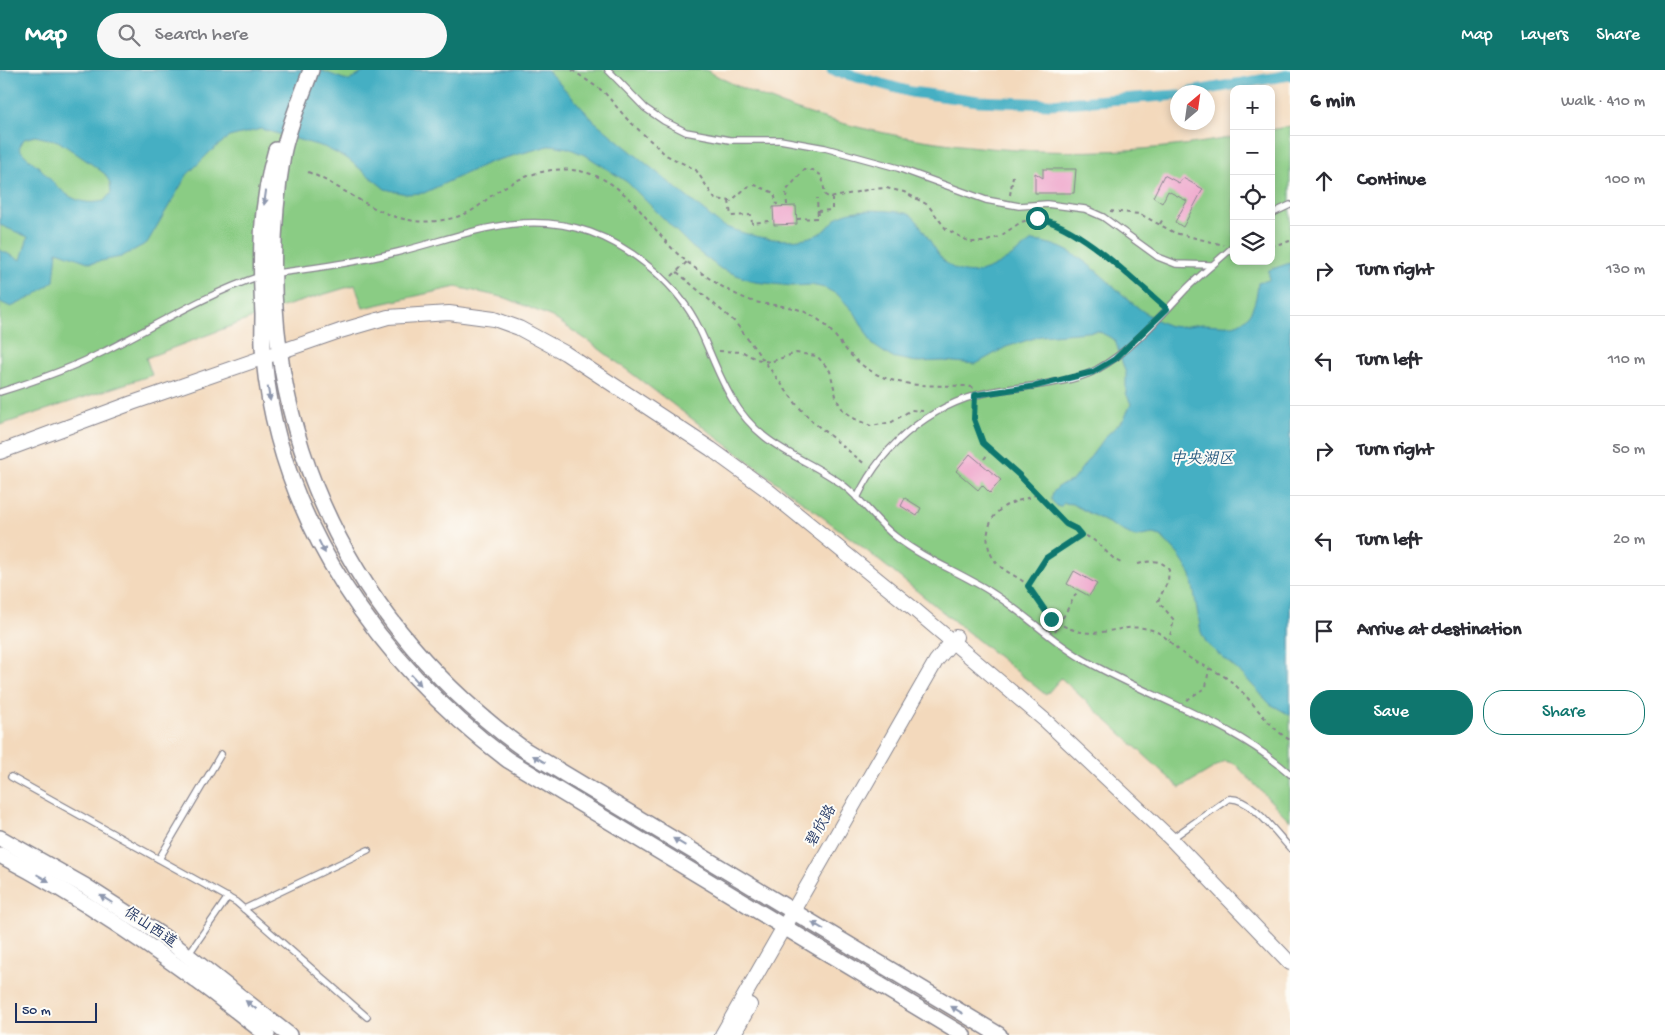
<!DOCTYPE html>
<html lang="en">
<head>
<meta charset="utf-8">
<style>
	:root { --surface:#fff; --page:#f7f7f7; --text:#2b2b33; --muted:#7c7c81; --line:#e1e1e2; --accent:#0f766e }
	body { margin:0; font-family:"Gochi Hand","LXGW WenKai TC",sans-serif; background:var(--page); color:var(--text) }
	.controls { position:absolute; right:15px; top:15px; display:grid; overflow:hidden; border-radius:10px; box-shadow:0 2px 8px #0003 }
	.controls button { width:45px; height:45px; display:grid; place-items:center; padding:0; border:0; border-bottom:1px solid var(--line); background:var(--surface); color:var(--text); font:25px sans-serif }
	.compass { position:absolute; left:1170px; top:15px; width:45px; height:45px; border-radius:50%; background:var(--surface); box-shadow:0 2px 8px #0003; rotate:29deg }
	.scale { position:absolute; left:15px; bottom:12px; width:82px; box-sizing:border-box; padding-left:5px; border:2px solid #1b2f5e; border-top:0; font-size:14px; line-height:18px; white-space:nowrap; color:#1b2f5e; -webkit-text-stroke:4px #fdfcf7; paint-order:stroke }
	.stop { position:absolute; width:15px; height:15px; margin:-11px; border:4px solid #0f766e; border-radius:50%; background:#fff }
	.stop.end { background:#0f766e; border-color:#fff; box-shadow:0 1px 5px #0008 }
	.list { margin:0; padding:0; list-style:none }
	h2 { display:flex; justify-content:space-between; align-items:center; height:65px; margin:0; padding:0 20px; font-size:21px }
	h2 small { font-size:16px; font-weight:400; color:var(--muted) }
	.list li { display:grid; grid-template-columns:32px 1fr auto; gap:15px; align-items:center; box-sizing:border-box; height:90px; padding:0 20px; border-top:1px solid var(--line) }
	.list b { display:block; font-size:19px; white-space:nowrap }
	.list em { font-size:16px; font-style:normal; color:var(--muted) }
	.actions { display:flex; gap:10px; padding:15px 20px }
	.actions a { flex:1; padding:11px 0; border:1px solid var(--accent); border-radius:20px; text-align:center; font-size:18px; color:var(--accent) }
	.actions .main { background:var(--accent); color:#fff }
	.icon { flex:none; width:28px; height:28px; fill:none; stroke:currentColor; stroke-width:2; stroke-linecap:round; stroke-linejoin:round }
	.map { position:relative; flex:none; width:1290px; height:965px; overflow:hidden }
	header { display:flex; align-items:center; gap:30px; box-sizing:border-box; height:70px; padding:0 25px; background:var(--accent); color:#fff }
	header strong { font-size:24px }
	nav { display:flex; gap:28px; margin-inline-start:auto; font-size:18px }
	.search { width:350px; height:45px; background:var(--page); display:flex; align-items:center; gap:12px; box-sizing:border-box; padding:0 18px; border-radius:28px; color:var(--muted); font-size:19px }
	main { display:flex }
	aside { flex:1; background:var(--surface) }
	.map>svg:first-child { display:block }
</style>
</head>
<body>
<header>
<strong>Map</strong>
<div class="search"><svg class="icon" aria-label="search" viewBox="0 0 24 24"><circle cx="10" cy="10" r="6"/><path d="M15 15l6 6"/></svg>Search here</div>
<nav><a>Map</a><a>Layers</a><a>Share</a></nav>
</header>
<main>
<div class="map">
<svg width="1290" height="965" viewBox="0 0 1290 965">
	<rect width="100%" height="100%" fill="#fdfcf7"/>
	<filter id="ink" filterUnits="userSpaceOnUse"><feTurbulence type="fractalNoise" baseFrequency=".02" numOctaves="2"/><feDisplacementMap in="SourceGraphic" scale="10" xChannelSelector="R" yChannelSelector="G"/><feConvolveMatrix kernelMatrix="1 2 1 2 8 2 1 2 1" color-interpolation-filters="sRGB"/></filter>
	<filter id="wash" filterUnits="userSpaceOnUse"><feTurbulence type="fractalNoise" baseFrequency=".0096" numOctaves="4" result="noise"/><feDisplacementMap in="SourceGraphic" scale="20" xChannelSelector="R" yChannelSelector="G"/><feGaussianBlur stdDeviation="1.12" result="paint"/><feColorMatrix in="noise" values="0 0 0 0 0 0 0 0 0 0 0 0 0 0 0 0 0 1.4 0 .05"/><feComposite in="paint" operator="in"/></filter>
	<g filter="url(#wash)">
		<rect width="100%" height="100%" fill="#f3d9bc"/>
		<path fill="#8acc84" stroke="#527e71" d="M0,0H706C851,81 1073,98 1234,67V191H1271V60L1290,56V751L1235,694L1225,691L1180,718L1061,608L1046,625L861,476L590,272L552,247L506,228L456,217L363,238L355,215L279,238L146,288L152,305L0,355Z"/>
		<path fill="#44afc3" stroke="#306f90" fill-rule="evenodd" d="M0,0H319L349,11L367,0H547L594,51L721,155C750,167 791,177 821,163C827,160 832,152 837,148C850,137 888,140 905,143C913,144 919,153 923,160C930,170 937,184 945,192C975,219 1008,188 1032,171C1090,174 1118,235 1167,255C1177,259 1191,255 1202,254C1211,254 1223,256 1232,255C1252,252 1257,229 1258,213L1269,210V200L1290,193V645L1270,634L1243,605L1207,574L1201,562L1191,505L1178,484L1161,466L1153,464L1135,467L1072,434L1064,433L1060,437L1056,436L1051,429L1053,422L1060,415L1072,411L1107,365L1124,349L1131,334L1126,323V304L1115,270L1098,261L1041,266L1006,277L976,294L943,291L917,292L891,287L873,275L855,243L838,225L825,218L811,215L792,216L755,212L721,199L692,177L627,112L587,86L568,78L552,75L490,92L424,123L406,124L385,119L348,89L324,77L261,59L229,67L211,81L187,105L147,173L121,187L91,193L57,181L54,211L34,226L11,237L0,232V180L21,190L28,167L0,155ZM35,66L58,71L93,95L105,104L110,113L111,123L104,131C72,138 59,118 39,97C32,91 24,86 19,78L24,69Z"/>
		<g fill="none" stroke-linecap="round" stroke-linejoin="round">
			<g stroke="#44afc3" stroke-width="11">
				<polyline points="832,0 911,22 979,31 1049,34 1178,25"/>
				<polyline points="1190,22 1290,5"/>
			</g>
		</g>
		<g id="blocks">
			<g fill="#efabce">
				<polygon points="1043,99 1076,99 1074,123 1035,123 1035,103 1043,108"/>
				<polygon points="1164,105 1179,113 1183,108 1203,119 1183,157 1175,152 1187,131 1168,121 1162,133 1153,127"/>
				<polygon points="796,136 797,154 774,155 773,137"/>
				<polygon points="970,384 1001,410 990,423 982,415 978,420 956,401"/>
				<polygon points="905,428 921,438 917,446 901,436"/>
				<polygon points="1074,501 1097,514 1089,526 1067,514"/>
			</g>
		</g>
	</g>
	<g filter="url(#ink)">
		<use href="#blocks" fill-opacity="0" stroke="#87848d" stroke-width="1"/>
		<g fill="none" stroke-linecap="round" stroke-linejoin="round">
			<defs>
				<g id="service">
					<polyline points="608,0 645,38 664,51 686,62 730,70 780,70 825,78 898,98 986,130 1019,136 1047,134 1085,139 1103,147 1158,187 1176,194 1211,195"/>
					<polyline points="1271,144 1290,135"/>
					<path d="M277,203C317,198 358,192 398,182C464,166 521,138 590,162C634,178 679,216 699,258C718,298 728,338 765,367C789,386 818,396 843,415C863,430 876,452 896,467C925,490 960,502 991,522C1023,542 1049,569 1081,588C1149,628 1230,650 1290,704"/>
					<path d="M0,322C35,311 70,299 103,282C155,256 204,225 260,206"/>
					<path d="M857,428C884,371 938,329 1000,320C1026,316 1073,313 1096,300C1131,281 1159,248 1186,219C1201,204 1218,191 1234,176"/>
					<polyline points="11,707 236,832 367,947"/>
					<path d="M1171,769L1228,729C1250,726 1276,763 1290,778"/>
					<polyline points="159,789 221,684"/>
					<polyline points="244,839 368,780"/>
					<polyline points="188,885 228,827"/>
				</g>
				<g id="tertiary">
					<polyline points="0,382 132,333 340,261 388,247 449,243 494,249 519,258 565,283 711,379 766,419 915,540 1047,652 1171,769 1290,893"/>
					<polyline points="722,965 936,591 956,567"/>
					<polyline points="733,965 750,935"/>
				</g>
				<g id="secondary">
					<path d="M311,0C302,26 288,57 283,84C243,321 330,539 525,680L999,965"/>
					<path d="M276,80C260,134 260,188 263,244C263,259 262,274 264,289C280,453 380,594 508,690L963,965"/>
					<polyline points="0,768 85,816 164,867 289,965"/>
					<path d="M0,785C96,835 183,897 267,965"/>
				</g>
			</defs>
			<use href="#service" stroke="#87848d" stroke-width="8"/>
			<use href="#tertiary" stroke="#87848d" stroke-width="16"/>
			<use href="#secondary" stroke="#87848d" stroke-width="18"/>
			<g stroke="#87848d" stroke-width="2" stroke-dasharray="4 4" stroke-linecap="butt">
				<polyline points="572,0 604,22 627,49 666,85 696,100 715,129 731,131 747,117 755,115 774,123 777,135"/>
				<path d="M308,102C344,117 377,147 415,151C431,153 452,150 467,143C479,138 487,128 498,121C528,102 562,92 596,106C636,122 654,166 686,191C706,207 730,224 755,232C773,236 791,235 807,243C827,252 835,267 848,282C883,320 920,315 968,316L974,318"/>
				<polyline points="1010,125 1013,106"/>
				<polyline points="729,131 731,146 751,145 752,153 769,151"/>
				<polyline points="787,135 786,121 804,100 813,100 822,106 825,125 830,128 871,119 886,118 904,122 928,135 946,159 970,172 984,172 999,167 1021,152 1037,148 1051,151 1088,173 1161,234"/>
				<polyline points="817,141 832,140 832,128"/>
				<polyline points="1110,141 1140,144 1175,163 1224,175"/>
				<polyline points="797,149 818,148 817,128"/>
				<polyline points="1160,154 1164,147"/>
				<polyline points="1271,176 1290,171"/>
				<polyline points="677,202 735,252 797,335 813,352 866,395"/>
				<polyline points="672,206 687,192"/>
				<polyline points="719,281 743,282 756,289 770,292 796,283 817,286 830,301 837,330 843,340 855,349 871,356 892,352 911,340 923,341"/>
				<polyline points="974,335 974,349 983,373 1019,405 1066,454 1076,459 1081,465"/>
				<polyline points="984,389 991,380"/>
				<path d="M1037,424C1028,429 1018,430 1009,434C984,445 980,480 1001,497C1009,504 1019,507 1026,514C1045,534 1042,550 1074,560C1103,570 1130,548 1159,563C1169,569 1176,579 1185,585C1201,596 1220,601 1234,614C1254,632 1267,656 1290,670"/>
				<path d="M1138,494C1149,491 1161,488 1169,500L1168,511L1158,531L1174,550L1169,570"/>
				<path d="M1028,516L1046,488L1081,465C1099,467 1107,489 1124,494"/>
				<polyline points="1055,562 1078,520"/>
				<polyline points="1187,630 1206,617 1209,598"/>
			</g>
			<use href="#service" stroke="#fff" stroke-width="5.5"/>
			<use href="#tertiary" stroke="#fff" stroke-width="14"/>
			<use href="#secondary" stroke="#fff" stroke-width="15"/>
		</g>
		<defs><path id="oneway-solid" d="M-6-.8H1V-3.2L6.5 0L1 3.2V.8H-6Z" transform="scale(1.25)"/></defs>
		<g fill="#8d97ae">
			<use href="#oneway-solid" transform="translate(265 128) rotate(98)"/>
			<use href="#oneway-solid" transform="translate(269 324) rotate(80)"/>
			<use href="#oneway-solid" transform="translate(322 477) rotate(63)"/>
			<use href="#oneway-solid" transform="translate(416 610) rotate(47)"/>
			<use href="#oneway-solid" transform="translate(539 689) rotate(-150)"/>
			<use href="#oneway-solid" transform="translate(679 772) rotate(-149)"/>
			<use href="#oneway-solid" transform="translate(43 808) rotate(30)"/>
			<use href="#oneway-solid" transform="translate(106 829) rotate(-148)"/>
			<use href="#oneway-solid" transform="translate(818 856) rotate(-149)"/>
			<use href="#oneway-solid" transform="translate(251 935) rotate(-142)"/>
			<use href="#oneway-solid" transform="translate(957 940) rotate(-149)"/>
		</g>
	</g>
	<g fill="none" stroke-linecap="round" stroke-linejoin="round" filter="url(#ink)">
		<path stroke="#0f766e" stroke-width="6" d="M1037,148C1081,156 1134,211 1167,239L1115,289L1093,302L1036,316L975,325L974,349L983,373L1019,405L1066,454L1076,459L1081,465L1046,488L1028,516L1051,549"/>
	</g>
	<g text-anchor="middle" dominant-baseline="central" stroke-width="4" stroke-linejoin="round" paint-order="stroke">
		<g font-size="15" fill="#1b2f5e" stroke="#fdfcf7">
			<text transform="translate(822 756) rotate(-60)">碧欣路</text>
			<text transform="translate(150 858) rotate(34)">保山西道</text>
		</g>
		<g font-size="16" font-style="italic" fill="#295c81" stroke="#fdfcf7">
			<text x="1202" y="390">中央湖区</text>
		</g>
	</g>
</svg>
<div class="controls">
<button>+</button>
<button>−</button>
<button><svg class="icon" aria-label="locate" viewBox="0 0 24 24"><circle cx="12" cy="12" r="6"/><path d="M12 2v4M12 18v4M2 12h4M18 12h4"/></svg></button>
<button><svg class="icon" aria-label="layers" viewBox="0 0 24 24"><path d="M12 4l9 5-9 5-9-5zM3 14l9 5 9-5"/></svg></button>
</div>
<svg class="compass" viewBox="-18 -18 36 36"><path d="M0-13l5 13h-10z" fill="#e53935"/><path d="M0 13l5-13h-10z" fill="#7c7c81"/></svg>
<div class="scale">50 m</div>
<div class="stop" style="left:1037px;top:148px"></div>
<div class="stop end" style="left:1051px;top:549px"></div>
</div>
<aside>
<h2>6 min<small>Walk · 410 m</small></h2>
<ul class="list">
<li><svg class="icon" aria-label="ahead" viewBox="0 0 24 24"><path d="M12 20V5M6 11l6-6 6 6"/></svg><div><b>Continue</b></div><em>100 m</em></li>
<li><svg class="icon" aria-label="right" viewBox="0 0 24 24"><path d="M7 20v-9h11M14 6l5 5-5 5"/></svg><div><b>Turn right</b></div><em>130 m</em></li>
<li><svg class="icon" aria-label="left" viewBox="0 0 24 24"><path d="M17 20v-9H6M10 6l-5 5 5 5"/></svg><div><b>Turn left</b></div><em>110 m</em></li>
<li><svg class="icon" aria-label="right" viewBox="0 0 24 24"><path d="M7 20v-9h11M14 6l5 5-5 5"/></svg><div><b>Turn right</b></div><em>50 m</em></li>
<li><svg class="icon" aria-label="left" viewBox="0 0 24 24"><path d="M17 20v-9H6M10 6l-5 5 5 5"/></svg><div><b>Turn left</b></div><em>20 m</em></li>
<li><svg class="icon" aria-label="arrive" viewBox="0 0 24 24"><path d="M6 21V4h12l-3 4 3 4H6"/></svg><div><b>Arrive at destination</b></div></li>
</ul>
<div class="actions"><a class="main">Save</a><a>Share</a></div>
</aside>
</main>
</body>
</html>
